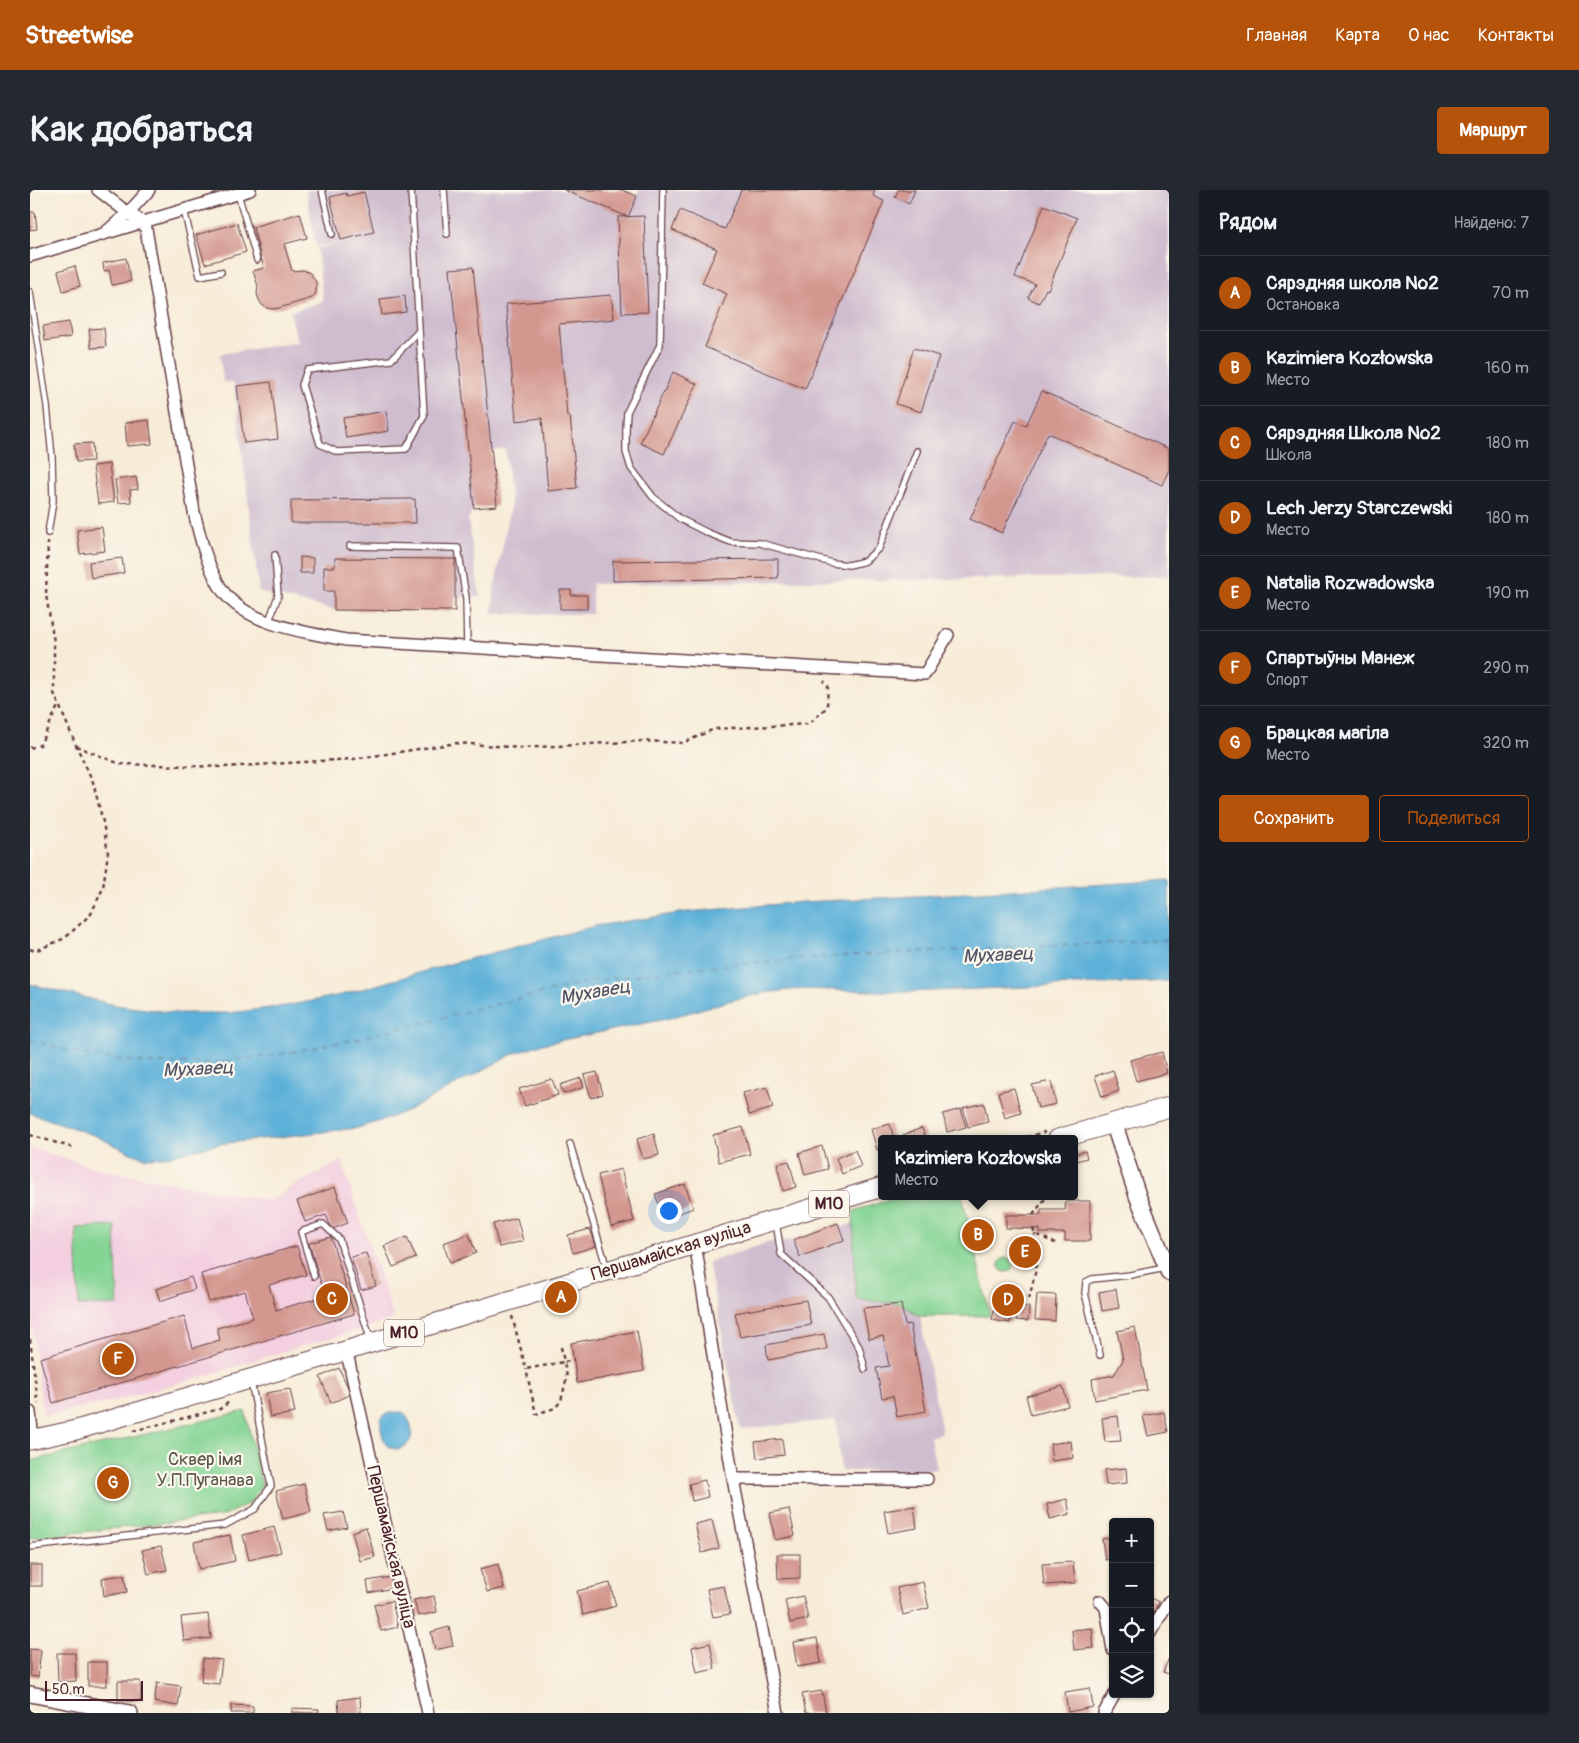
<!DOCTYPE html>
<html lang="ru">
<head>
<meta charset="utf-8">
<style>
	:root { --surface:#171b24; --page:#242831; --text:#f1f3f6; --muted:#9ea1a6; --line:#363941; --accent:#b45309 }
	body { margin:0; font-family:Pangolin,sans-serif; background:var(--page); color:var(--text) }
	.controls { position:absolute; right:15px; bottom:15px; display:grid; overflow:hidden; border-radius:5px; box-shadow:0 1px 4px #0004 }
	.controls button { width:45px; height:45px; display:grid; place-items:center; padding:0; border:0; border-bottom:1px solid var(--line); background:var(--surface); color:var(--text); font:25px sans-serif }
	.scale { position:absolute; left:15px; bottom:12px; width:98px; box-sizing:border-box; padding-left:5px; border:2px solid #4a1f2b; border-top:0; font-size:14px; line-height:18px; white-space:nowrap; color:#4a1f2b; -webkit-text-stroke:4px #fbf7ec; paint-order:stroke }
	.you { position:absolute; left:638px; top:1020px; width:18px; height:18px; margin:-12px; border:4px solid #fff; border-radius:50%; background:#1a73e8; box-shadow:0 0 0 8px #1a73e833 }
	.badge { display:grid; place-items:center; width:32px; height:32px; border-radius:50%; background:var(--accent); color:#fff; font-size:16px; font-weight:700 }
	.pin { position:absolute; translate:-50% -50%; border:2px solid #fff; box-shadow:0 1px 5px #0006 }
	.popup { position:absolute; left:848px; top:945px; width:200px; height:65px; box-sizing:border-box; display:grid; place-content:center; border-radius:5px; background:var(--surface); filter:drop-shadow(0 1px 4px #0005); font-size:16px; white-space:nowrap; color:var(--muted) }
	.popup b { font-size:19px; color:var(--text) }
	.popup::after { content:''; position:absolute; left:50%; top:100%; margin-left:-10px; border:10px solid transparent; border-top-color:var(--surface) }
	.list { margin:0; padding:0; list-style:none }
	h2 { display:flex; justify-content:space-between; align-items:center; height:65px; margin:0; padding:0 20px; font-size:21px }
	h2 small { font-size:16px; font-weight:400; color:var(--muted) }
	.list li { display:grid; grid-template-columns:32px 1fr auto; gap:15px; align-items:center; box-sizing:border-box; height:75px; padding:0 20px; border-top:1px solid var(--line) }
	.list b { display:block; font-size:19px; white-space:nowrap }
	.list p { margin:0; font-size:16px; white-space:nowrap; color:var(--muted) }
	.list em { font-size:16px; font-style:normal; color:var(--muted) }
	.actions { display:flex; gap:10px; padding:15px 20px }
	.actions a { flex:1; padding:11px 0; border:1px solid var(--accent); border-radius:5px; text-align:center; font-size:18px; color:var(--accent) }
	.actions .main { background:var(--accent); color:#fff }
	.icon { flex:none; width:28px; height:28px; fill:none; stroke:currentColor; stroke-width:2; stroke-linecap:round; stroke-linejoin:round }
	.map { position:relative; flex:none; width:1139px; height:1523px; overflow:hidden; border-radius:5px }
	header { display:flex; align-items:center; gap:30px; box-sizing:border-box; height:70px; padding:0 25px; background:var(--accent); color:#fff }
	header strong { font-size:24px }
	nav { display:flex; gap:28px; margin-inline-start:auto; font-size:18px }
	.intro { display:flex; align-items:center; justify-content:space-between; box-sizing:border-box; height:120px; padding:0 30px }
	h1 { margin:0; font-size:35px }
	.button { padding:12px 22px; border-radius:5px; background:var(--accent); color:#fff; font-size:18px; font-weight:700 }
	main { display:flex; gap:30px; padding:0 30px }
	aside { flex:1; background:var(--surface); border-radius:5px; box-shadow:0 1px 4px #0004 }
	.map>svg:first-child { display:block }
</style>
</head>
<body>
<header>
<strong>Streetwise</strong>
<nav><a>Главная</a><a>Карта</a><a>О нас</a><a>Контакты</a></nav>
</header>
<div class="intro"><h1>Как добраться</h1><a class="button">Маршрут</a></div>
<main>
<div class="map">
<svg width="1139" height="1523" viewBox="0 0 1139 1523">
	<rect width="100%" height="100%" fill="#fbf7ec"/>
	<filter id="ink" filterUnits="userSpaceOnUse"><feTurbulence type="fractalNoise" baseFrequency=".02" numOctaves="2"/><feDisplacementMap in="SourceGraphic" scale="10" xChannelSelector="R" yChannelSelector="G"/><feConvolveMatrix kernelMatrix="1 2 1 2 8 2 1 2 1" color-interpolation-filters="sRGB"/></filter>
	<filter id="wash" filterUnits="userSpaceOnUse"><feTurbulence type="fractalNoise" baseFrequency=".0096" numOctaves="4" result="noise"/><feDisplacementMap in="SourceGraphic" scale="20" xChannelSelector="R" yChannelSelector="G"/><feGaussianBlur stdDeviation="1.12" result="paint"/><feColorMatrix in="noise" values="0 0 0 0 0 0 0 0 0 0 0 0 0 0 0 0 0 1.4 0 .05"/><feComposite in="paint" operator="in"/></filter>
	<g filter="url(#wash)">
		<rect width="100%" height="100%" fill="#f7ecd8"/>
		<polygon fill="#f3cfe0" points="0,957 65,978 241,1011 260,998 313,970 314,979 364,1128 337,1138 265,1158 175,1186 76,1213 13,1226 0,1119"/>
		<g fill="#cfbdcf">
			<polygon points="279,0 592,0 606,6 609,0 1139,0 1139,386 562,394 562,424 462,424 465,394 481,314 475,259 461,261 467,316 444,318 438,330 450,407 425,407 425,421 304,420 229,402 204,193 193,192 190,164 268,152 260,122 293,111 287,58 328,51 286,56 276,1"/>
			<polygon points="808,1033 810,1038 823,1033 826,1109 871,1114 890,1126 912,1243 900,1247 906,1279 811,1281 806,1230 710,1239 678,1072 740,1052 763,1050"/>
		</g>
		<g fill="#84d494" stroke="#677a60">
			<polygon points="872,1006 932,1006 960,1126 890,1126 871,1114 826,1109 823,1021"/>
			<polygon points="85,1036 88,1115 49,1116 46,1038"/>
			<circle cx="976" cy="1075" r="7"/>
			<polygon points="215,1221 232,1295 220,1313 192,1326 0,1348 0,1271"/>
		</g>
		<g fill="#5db1d9" stroke="#546882">
			<polygon points="1139,690 1139,791 877,802 769,799 734,803 699,811 636,829 508,855 483,864 377,921 354,930 327,938 189,954 134,967 117,968 103,964 66,946 0,923 0,794 85,815 146,823 200,823 255,816 311,805 420,774 565,736 657,722 772,712 888,706"/>
			<path d="M366,1222H373C403,1256 347,1282 351,1228L356,1224Z"/>
		</g>
		<g fill="none" stroke-linecap="round" stroke-linejoin="round">
			<polyline stroke="#515268" stroke-width="1" stroke-dasharray="6 5" stroke-linecap="butt" points="0,850 51,864 114,873 178,873 247,865 326,849 561,791 653,779 774,768 1139,750"/>
		</g>
		<g id="blocks">
			<g fill="#d3978f">
				<polygon points="534,0 592,0 607,6 598,27"/>
				<polygon points="711,0 845,0 843,6 854,11 775,199 675,157 697,104 672,93 687,59 642,40 650,20 695,39"/>
				<polygon points="868,0 885,0 879,14 865,7"/>
				<polygon points="334,2 344,42 311,50 300,7 316,3 317,6"/>
				<polygon points="1014,15 1047,28 1018,100 1016,99 1009,113 998,108 1005,94 985,87"/>
				<polygon points="0,22 5,22 7,39 0,40"/>
				<polygon points="270,23 277,48 254,54 262,81 273,80 280,83 286,92 286,103 282,108 249,118 243,119 237,118 232,115 229,110 227,104 228,96 223,81 234,78 223,37"/>
				<polygon points="614,26 618,122 592,123 588,27"/>
				<polygon points="207,33 216,62 175,74 166,45"/>
				<polygon points="96,68 101,91 82,95 79,80 74,81 73,73"/>
				<polygon points="45,76 50,96 33,101 28,81"/>
				<polygon points="443,77 467,316 444,318 420,79"/>
				<polygon points="581,105 584,129 529,134 537,226 540,226 547,298 518,301 512,228 486,231 476,114"/>
				<polygon points="375,106 376,122 352,125 350,109"/>
				<polygon points="39,132 41,147 15,151 13,136"/>
				<polygon points="74,138 76,157 61,158 59,139"/>
				<polygon points="884,158 909,166 891,222 866,214"/>
				<polygon points="643,182 667,194 634,264 610,253"/>
				<polygon points="241,192 248,249 214,253 207,196"/>
				<polygon points="1012,201 1139,259 1139,280 1132,295 1018,243 972,343 940,329 985,231 996,236"/>
				<polygon points="356,221 359,241 316,248 313,228"/>
				<polygon points="119,230 122,254 97,256 95,233"/>
				<polygon points="62,253 63,271 46,272 44,254"/>
				<polygon points="79,274 84,312 68,314 63,276"/>
				<polygon points="106,287 108,299 100,300 101,312 88,313 85,290"/>
				<polygon points="385,309 386,333 261,333 261,310"/>
				<polygon points="72,337 75,361 50,364 47,340"/>
				<polygon points="270,367 283,368 283,383 270,383"/>
				<polygon points="92,368 94,383 61,388 59,372"/>
				<polygon points="305,368 425,369 425,421 304,420 304,401 294,401 294,377 305,377"/>
				<polygon points="748,369 748,388 583,391 583,371"/>
				<polygon points="530,400 541,400 541,405 557,405 557,419 530,419"/>
				<polygon points="1132,862 1137,883 1106,891 1100,870"/>
				<polygon points="1083,880 1089,901 1072,907 1065,886"/>
				<polygon points="567,882 573,904 561,908 554,885"/>
				<polygon points="551,888 554,897 534,904 530,895"/>
				<polygon points="522,889 528,905 495,916 489,899"/>
				<polygon points="1021,891 1026,914 1008,918 1002,895"/>
				<polygon points="737,897 743,918 719,925 713,903"/>
				<polygon points="984,898 991,923 975,928 968,902"/>
				<polygon points="954,913 958,932 938,937 933,918"/>
				<polygon points="931,919 936,937 917,942 913,924"/>
				<polygon points="860,934 864,949 852,949 852,958 847,960 841,939"/>
				<polygon points="713,937 720,964 689,972 683,945"/>
				<polygon points="892,938 896,949 875,949 873,945"/>
				<polygon points="624,944 629,965 613,969 607,949"/>
				<polygon points="792,956 798,979 775,985 769,963"/>
				<polygon points="825,960 831,976 812,984 806,968"/>
				<polygon points="1055,961 1057,968 1046,971 1044,964"/>
				<polygon points="759,971 766,997 753,1001 747,974"/>
				<polygon points="591,979 604,1031 581,1037 568,985"/>
				<polygon points="655,994 663,1018 634,1029 625,1004"/>
				<polygon points="305,997 318,1033 302,1039 296,1025 275,1032 267,1011"/>
				<polygon points="1036,1011 1060,1011 1060,1051 1035,1051 1035,1043 1010,1043 1010,1039 976,1038 976,1025 1011,1025 1011,1020 1035,1020"/>
				<polygon points="487,1028 493,1051 469,1057 463,1034"/>
				<polygon points="808,1033 814,1050 770,1067 763,1050"/>
				<polygon points="560,1039 566,1056 543,1063 538,1045"/>
				<polygon points="439,1044 446,1063 420,1073 413,1053"/>
				<polygon points="301,1047 324,1124 23,1213 10,1168 154,1126 163,1158 190,1150 187,1138 223,1128 215,1101 179,1112 171,1084 267,1056 276,1085 239,1095 246,1120 295,1106 279,1053"/>
				<polygon points="377,1047 386,1068 363,1077 354,1056"/>
				<polygon points="336,1063 346,1096 331,1100 321,1067"/>
				<polygon points="161,1087 165,1099 130,1111 126,1099"/>
				<polygon points="1086,1099 1089,1118 1072,1121 1069,1102"/>
				<polygon points="1007,1104 1026,1105 1025,1131 1005,1130"/>
				<polygon points="776,1110 781,1135 710,1147 705,1123"/>
				<polygon points="871,1114 875,1135 880,1134 896,1221 867,1227 863,1206 852,1208 846,1178 859,1176 853,1146 839,1149 833,1118"/>
				<polygon points="988,1116 999,1117 998,1131 986,1130"/>
				<polygon points="964,1121 981,1124 980,1133 962,1130"/>
				<polygon points="1105,1137 1117,1200 1065,1210 1062,1189 1084,1185 1093,1170 1087,1141"/>
				<polygon points="607,1141 614,1181 547,1193 541,1153"/>
				<polygon points="794,1144 797,1159 738,1170 736,1155"/>
				<polygon points="309,1178 321,1204 301,1213 290,1187"/>
				<polygon points="1033,1196 1038,1216 1001,1225 996,1206"/>
				<polygon points="260,1199 265,1223 240,1227 236,1203"/>
				<polygon points="1134,1222 1138,1242 1118,1246 1113,1226"/>
				<polygon points="1088,1226 1091,1251 1075,1252 1072,1228"/>
				<polygon points="752,1249 754,1265 727,1268 725,1252"/>
				<polygon points="1041,1251 1043,1268 1022,1271 1020,1254"/>
				<polygon points="1096,1278 1097,1293 1076,1295 1074,1280"/>
				<polygon points="675,1290 678,1307 662,1311 659,1294"/>
				<polygon points="274,1294 281,1322 253,1329 246,1301"/>
				<polygon points="1037,1309 1040,1324 1020,1329 1017,1314"/>
				<polygon points="884,1316 887,1338 858,1343 854,1321"/>
				<polygon points="759,1319 765,1346 745,1350 740,1323"/>
				<polygon points="313,1322 317,1337 298,1341 294,1325"/>
				<polygon points="682,1330 689,1358 672,1363 665,1334"/>
				<polygon points="244,1337 251,1362 219,1370 213,1345"/>
				<polygon points="336,1337 345,1367 330,1371 322,1342"/>
				<polygon points="200,1345 205,1371 169,1379 164,1352"/>
				<polygon points="1083,1347 1083,1369 1075,1370 1072,1349"/>
				<polygon points="131,1356 137,1380 118,1384 112,1360"/>
				<polygon points="747,1364 770,1364 770,1388 748,1389"/>
				<polygon points="1043,1372 1045,1393 1014,1395 1012,1374"/>
				<polygon points="468,1374 474,1398 457,1402 450,1379"/>
				<rect x="0" y="1375" width="12" height="21"/>
				<polygon points="94,1385 97,1402 74,1406 72,1388"/>
				<polygon points="361,1387 363,1398 339,1403 337,1391"/>
				<polygon points="893,1392 899,1418 873,1425 867,1398"/>
				<polygon points="580,1393 586,1416 553,1425 547,1401"/>
				<polygon points="694,1396 700,1424 683,1427 677,1399"/>
				<polygon points="404,1406 407,1422 388,1426 384,1410"/>
				<polygon points="773,1406 778,1429 760,1433 755,1410"/>
				<polygon points="1120,1408 1129,1412 1120,1431"/>
				<polygon points="362,1411 368,1437 351,1441 344,1415"/>
				<polygon points="178,1424 181,1448 154,1451 151,1427"/>
				<polygon points="419,1437 423,1456 405,1460 401,1442"/>
				<polygon points="1062,1438 1064,1458 1044,1460 1042,1440"/>
				<polygon points="787,1448 791,1473 767,1477 763,1452"/>
				<polygon points="680,1453 685,1479 667,1483 662,1457"/>
				<polygon points="0,1459 11,1460 8,1487 0,1486"/>
				<polygon points="27,1463 45,1463 46,1491 28,1492"/>
				<polygon points="173,1468 192,1470 189,1494 171,1492"/>
				<polygon points="1139,1468 1139,1484 1133,1482"/>
				<rect x="58" y="1472" width="19" height="24"/>
				<polygon points="88,1491 110,1491 111,1511 88,1511"/>
				<polygon points="127,1493 151,1496 148,1516 124,1512"/>
				<polygon points="1060,1498 1063,1517 1038,1522 1035,1502"/>
				<polygon points="792,1501 796,1523 776,1523 772,1504"/>
				<polygon points="330,1507 331,1523 309,1523 308,1510"/>
				<polygon points="201,1515 223,1516 223,1523 201,1523"/>
				<polygon points="262,1518 289,1519 288,1523 262,1523"/>
			</g>
		</g>
	</g>
	<g filter="url(#ink)">
		<use href="#blocks" fill-opacity="0" stroke="#643e45" stroke-width="1"/>
		<g fill="none" stroke-linecap="round" stroke-linejoin="round">
			<defs>
				<g id="service">
					<polyline points="292,0 302,44"/>
					<polyline points="381,0 394,226 376,259 307,262 290,254 272,195 277,180 361,170 389,141"/>
					<polyline points="414,0 417,44"/>
					<polyline points="633,0 630,155 597,222 596,239 596,262 601,278 623,307 650,329 678,343 701,352 730,353 802,373 819,375 835,371 849,358 887,261"/>
					<polyline points="208,4 227,70"/>
					<polyline points="154,20 170,86 191,82"/>
					<polyline points="0,102 17,216 22,267 23,311 18,343"/>
					<polyline points="320,356 428,358 436,408 437,457"/>
					<polyline points="239,431 248,406 245,365"/>
					<polyline points="540,954 577,1079"/>
					<polyline points="746,1032 751,1064 798,1107 829,1157 835,1179"/>
					<polyline points="284,1086 271,1042 293,1034 309,1049 341,1151"/>
					<polyline points="1070,1165 1055,1103 1056,1092 1062,1089 1100,1085 1135,1078"/>
					<polyline points="0,1357 195,1335 225,1319 241,1296 221,1191"/>
				</g>
				<g id="minor">
					<path d="M68,0L98,23L115,33L164,322C170,347 176,372 189,395C211,435 276,442 316,450L895,484L918,445"/>
					<polyline points="75,43 98,23 119,0"/>
					<polyline points="0,66 220,0"/>
					<polyline points="665,1053 703,1289 748,1523"/>
					<polyline points="315,1161 319,1172 398,1523"/>
					<polyline points="0,1222 3,1250"/>
					<polyline points="703,1289 897,1289"/>
					<polyline points="1070,1411 1076,1418 1083,1460"/>
					<polyline points="1120,1443 1139,1411"/>
					<polyline points="1074,1523 1085,1504"/>
				</g>
				<polyline id="tertiary" points="0,1504 100,1523"/>
				<polyline id="secondary" points="1084,934 1108,1007 1139,1082"/>
				<g id="primary">
					<polyline points="1028,949 1139,917"/>
					<polyline points="0,1250 46,1240 315,1161 852,997"/>
				</g>
			</defs>
			<use href="#service" stroke="#643e45" stroke-width="8"/>
			<use href="#minor" stroke="#643e45" stroke-width="14"/>
			<use href="#tertiary" stroke="#643e45" stroke-width="18"/>
			<use href="#secondary" stroke="#643e45" stroke-width="19"/>
			<use href="#primary" stroke="#643e45" stroke-width="21"/>
			<g stroke="#643e45" stroke-width="2.5" stroke-dasharray="4 4" stroke-linecap="butt">
				<polyline points="46,556 90,574 193,577 324,569 427,553 492,558 613,551 653,553 684,539 779,534 797,517 798,496 794,491"/>
				<polyline points="0,558 10,555 29,514"/>
				<polyline points="0,759 5,761 35,748 61,724 73,698 78,663 73,632 63,592 45,553 24,503 24,452 16,405 18,352"/>
				<polyline points="0,945 44,958"/>
				<polyline points="989,949 1015,942"/>
				<polyline points="1003,1025 1017,1006"/>
				<polyline points="1003,1039 1005,1044 1025,1053"/>
				<polyline points="999,1109 1006,1079 1005,1044"/>
				<polyline points="482,1126 496,1179 534,1172 537,1187 531,1211 525,1218 506,1224 496,1179"/>
				<polyline points="0,1149 8,1213"/>
				<polyline points="531,1157 534,1172 544,1170"/>
				<polyline points="103,1241 190,1219 199,1212"/>
			</g>
			<use href="#service" stroke="#fff" stroke-width="5.5"/>
			<use href="#minor" stroke="#fff" stroke-width="11"/>
			<use href="#tertiary" stroke="#fff" stroke-width="15"/>
			<use href="#secondary" stroke="#fff" stroke-width="16"/>
			<use href="#primary" stroke="#fff" stroke-width="19"/>
		</g>
	</g>
	<g text-anchor="middle" dominant-baseline="central" stroke-width="4.5" stroke-linejoin="round" paint-order="stroke">
		<g fill="#fbf7ec" stroke="#7f6065" stroke-width="1">
			<rect x="779" y="1000.5" width="40" height="27" rx="4"/>
			<rect x="354" y="1129.5" width="40" height="27" rx="4"/>
		</g>
		<g font-size="16" font-weight="bold" fill="#4a1f2b">
			<text x="799" y="1014">М10</text>
			<text x="374" y="1143">М10</text>
		</g>
		<g font-size="18" fill="#4a1f2b" stroke="#fbf7ec">
			<text transform="translate(641 1061) rotate(-17)">Першамайская вуліца</text>
			<text transform="translate(361 1357) rotate(77)">Першамайская вуліца</text>
		</g>
		<g font-size="18" fill="#5b554a" stroke="#fbf7ec">
			<text x="175" y="1269">Сквер імя<tspan x="175" dy="21">У.П.Пуганава</tspan></text>
		</g>
		<g font-size="19" font-style="italic" fill="#515268" stroke="#fbf7ec">
			<text transform="translate(968 765) rotate(-3)">Мухавец</text>
			<text transform="translate(565 802) rotate(-10)">Мухавец</text>
			<text transform="translate(168 879) rotate(-3)">Мухавец</text>
		</g>
	</g>
</svg>
<div class="controls">
<button>+</button>
<button>−</button>
<button><svg class="icon" aria-label="locate" viewBox="0 0 24 24"><circle cx="12" cy="12" r="6"/><path d="M12 2v4M12 18v4M2 12h4M18 12h4"/></svg></button>
<button><svg class="icon" aria-label="layers" viewBox="0 0 24 24"><path d="M12 4l9 5-9 5-9-5zM3 14l9 5 9-5"/></svg></button>
</div>
<div class="scale">50 m</div>
<div class="you"></div>
<div class="pin badge" style="left:531px;top:1107px">A</div>
<div class="pin badge" style="left:948px;top:1045px">B</div>
<div class="popup"><b>Kazimiera Kozłowska</b>Место</div>
<div class="pin badge" style="left:302px;top:1109px">C</div>
<div class="pin badge" style="left:978px;top:1110px">D</div>
<div class="pin badge" style="left:995px;top:1062px">E</div>
<div class="pin badge" style="left:88px;top:1169px">F</div>
<div class="pin badge" style="left:83px;top:1293px">G</div>
</div>
<aside>
<h2>Рядом<small>Найдено: 7</small></h2>
<ul class="list">
<li><span class="badge">A</span><div><b>Сярэдняя школа №2</b><p>Остановка</p></div><em>70 m</em></li>
<li><span class="badge">B</span><div><b>Kazimiera Kozłowska</b><p>Место</p></div><em>160 m</em></li>
<li><span class="badge">C</span><div><b>Сярэдняя Школа №2</b><p>Школа</p></div><em>180 m</em></li>
<li><span class="badge">D</span><div><b>Lech Jerzy Starczewski</b><p>Место</p></div><em>180 m</em></li>
<li><span class="badge">E</span><div><b>Natalia Rozwadowska</b><p>Место</p></div><em>190 m</em></li>
<li><span class="badge">F</span><div><b>Спартыўны Манеж</b><p>Спорт</p></div><em>290 m</em></li>
<li><span class="badge">G</span><div><b>Брацкая магіла</b><p>Место</p></div><em>320 m</em></li>
</ul>
<div class="actions"><a class="main">Сохранить</a><a>Поделиться</a></div>
</aside>
</main>
</body>
</html>
